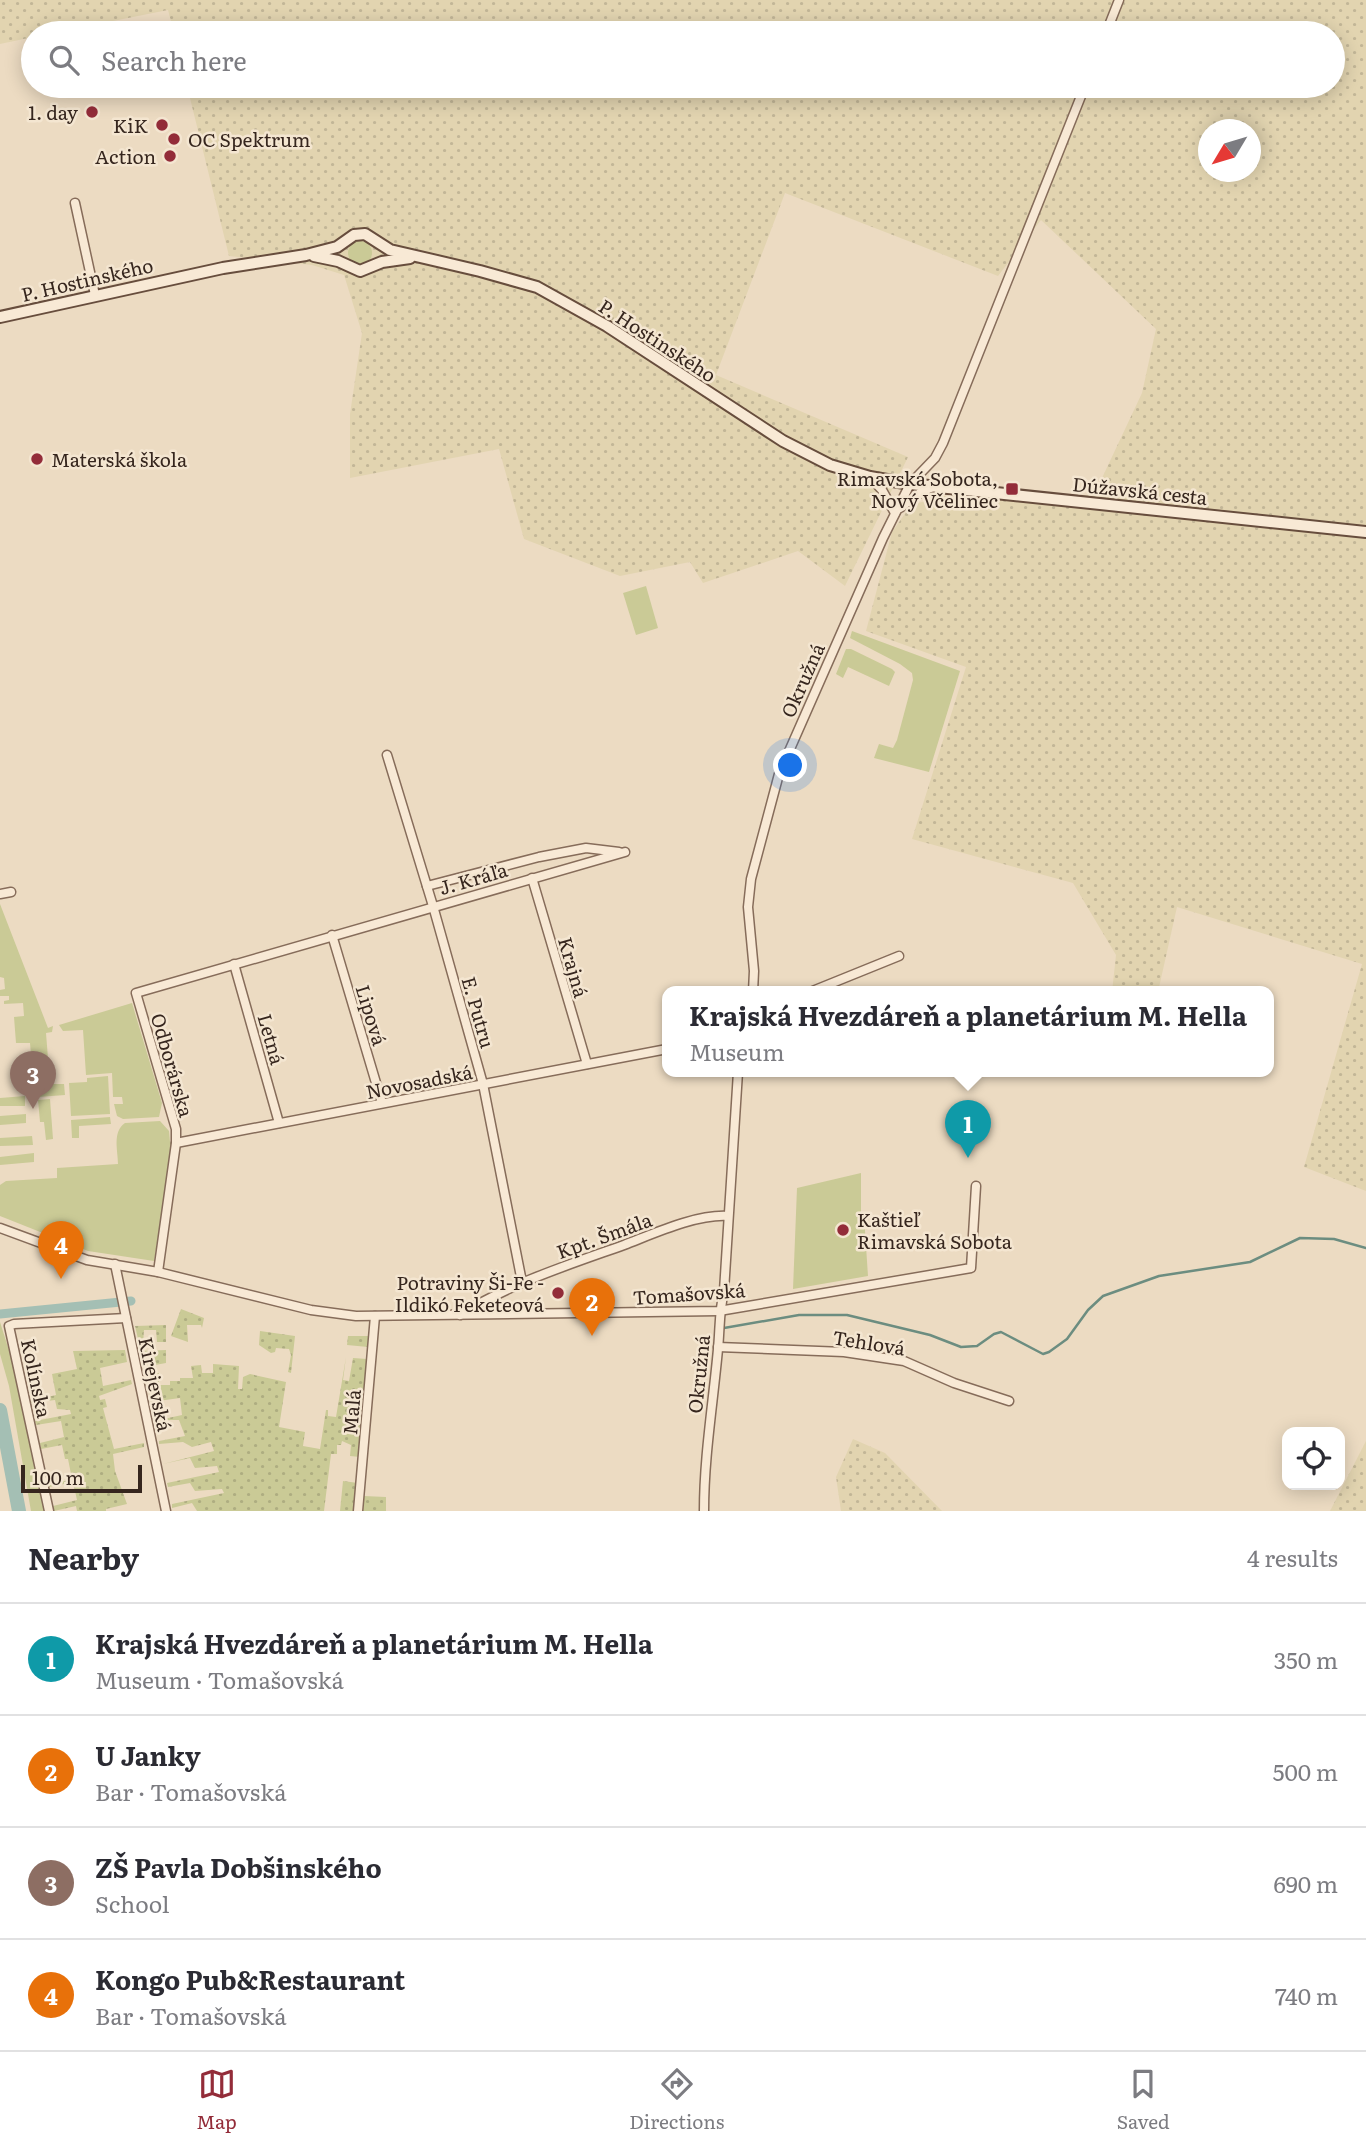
<!DOCTYPE html>
<html lang="en">
<head>
<meta charset="utf-8">
<style>
	:root { --surface:#fff; --page:#f2f2f3; --text:#2b2b33; --muted:#7c7c81; --line:#e1e1e2; --accent:#932c39 }
	body { margin:0; font-family:Literata,serif; background:var(--page); color:var(--text) }
	.controls { position:absolute; right:21px; bottom:21px; display:grid; overflow:hidden; border-radius:14px; box-shadow:0 4px 18px #0003 }
	.controls button { width:63px; height:63px; display:grid; place-items:center; padding:0; border:0; border-bottom:2px solid var(--line); background:var(--surface); color:var(--text); font:35px sans-serif }
	.compass { position:absolute; left:1198px; top:119px; width:63px; height:63px; border-radius:50%; background:var(--surface); box-shadow:0 4px 18px #0003; rotate:232deg }
	.scale { position:absolute; left:21px; bottom:18px; width:121px; box-sizing:border-box; padding-left:7px; border:4px solid #36261e; border-top:0; font-size:19px; line-height:24px; white-space:nowrap; color:#36261e; -webkit-text-stroke:5px #f4e6d1; paint-order:stroke }
	.you { position:absolute; left:791px; top:766px; width:24px; height:24px; margin:-18px; border:5px solid #fff; border-radius:50%; background:#1a73e8; box-shadow:0 0 0 10px #1a73e833 }
	.badge { display:grid; place-items:center; width:46px; height:46px; border-radius:50%; background:var(--accent); color:#fff; font-size:23px; font-weight:700 }
	.pin { position:absolute; translate:-50% -58px; filter:drop-shadow(0 2px 4px #0008) }
	.pin::after { content:''; position:absolute; top:37px; width:24px; height:21px; background:inherit; clip-path:polygon(0 0,100% 0,50% 100%) }
	.popup { position:absolute; left:662px; top:986px; width:612px; height:91px; box-sizing:border-box; display:grid; place-content:center; border-radius:14px; background:var(--surface); filter:drop-shadow(0 2px 5px #0005); font-size:23px; white-space:nowrap; color:var(--muted) }
	.popup b { font-size:26px; color:var(--text) }
	.popup::after { content:''; position:absolute; left:50%; top:100%; margin-left:-14px; border:14px solid transparent; border-top-color:var(--surface) }
	.list { margin:0; padding:0; list-style:none }
	h2 { display:flex; justify-content:space-between; align-items:center; height:91px; margin:0; padding:0 28px; font-size:30px }
	h2 small { font-size:23px; font-weight:400; color:var(--muted) }
	.list li { display:grid; grid-template-columns:46px 1fr auto; gap:21px; align-items:center; box-sizing:border-box; height:112px; padding:0 28px; border-top:2px solid var(--line) }
	.list b { display:block; font-size:26px; white-space:nowrap }
	.list p { margin:0; font-size:23px; white-space:nowrap; color:var(--muted) }
	.list em { font-size:23px; font-style:normal; color:var(--muted) }
	.icon { flex:none; width:38px; height:38px; fill:none; stroke:currentColor; stroke-width:2; stroke-linecap:round; stroke-linejoin:round }
	.map { position:relative; flex:none; width:1366px; height:1511px; overflow:hidden }
	.search { position:absolute; background:var(--surface); box-shadow:0 4px 18px #0003; left:21px; right:21px; top:21px; height:77px; display:flex; align-items:center; gap:18px; box-sizing:border-box; padding:0 24px; border-radius:38px; color:var(--muted); font-size:26px }
	.sheet { height:539px; background:var(--surface) }
	nav { display:flex; justify-content:space-around; align-items:center; box-sizing:border-box; height:98px; border-top:2px solid var(--line); background:var(--surface); font-size:19px; color:var(--muted) }
	nav a { display:grid; justify-items:center; gap:4px }
	nav .on { color:var(--accent) }
	.map>svg:first-child { display:block }
</style>
</head>
<body>
<div class="map">
<svg width="1366" height="1511" viewBox="0 0 1366 1511">
	<defs>
		<pattern id="farmland-dots" width="8" height="8" patternUnits="userSpaceOnUse" patternTransform="scale(1.75)"><rect width="8" height="8" fill="#e2d4b0"/><path d="M2 2h.1M6 6h.1" fill="none" stroke="#c2b697" stroke-width="1.8" stroke-linecap="round"/></pattern>
		<pattern id="garden-dots" width="8" height="8" patternUnits="userSpaceOnUse" patternTransform="scale(1.75)"><rect width="8" height="8" fill="#caca96"/><path d="M2 2h.1M6 6h.1" fill="none" stroke="#aead81" stroke-width="1.8" stroke-linecap="round"/></pattern>
	</defs>
	<rect width="100%" height="100%" fill="#ecdbc2"/>
	<g fill="url(#farmland-dots)" fill-rule="evenodd">
		<path d="M0,0H1366V1191L1304,1167L1362,964L1177,907L1158,992H1112L1116,955L1073,883L912,839L966,667L866,631L892,532L911,505L944,496L1094,495L1142,393L1156,329L1041,220L998,276L785,193L716,375L908,457L845,586L798,551L703,583L690,562L620,576L524,539L499,449L350,478V414L362,333L344,275L312,265L229,256L187,86H1333V33H174L168,10L53,33H33V37L0,44ZM1208,130H1250V172H1208Z"/>
		<polygon points="853,1439 885,1453 942,1511 841,1511 836,1477"/>
		<polygon points="1366,1441 1366,1511 1330,1511"/>
	</g>
	<g fill="#caca96">
		<circle cx="360" cy="253" r="12"/>
		<polygon points="646,586 658,628 636,635 623,593"/>
		<polygon points="852,631 960,671 929,772 874,758 879,744 893,748 897,740 913,680 912,673 900,664 850,638"/>
		<polygon points="846,649 851,649 892,669 895,672 889,686 848,667 843,678 836,674"/>
		<polygon points="0,904 48,1028 53,1026 52,1032 46,1033 50,1084 64,1084 65,1095 38,1097 37,1082 23,1083 21,1056 31,1055 30,1043 16,1043 14,1017 24,1016 23,1003 4,1004 4,1001 9,1000 9,996 0,996 0,990 5,989 4,978 0,977"/>
		<polygon points="132,1003 162,1103 159,1117 123,1119 117,1116 114,1104 123,1104 122,1097 113,1097 112,1073 86,1075 83,1030 63,1031 59,1025"/>
		<polygon points="108,1076 110,1114 71,1116 69,1083 87,1082 87,1078"/>
		<polygon points="25,1096 25,1106 0,1106 0,1098"/>
		<polygon points="50,1099 53,1139 46,1140 44,1122 40,1122 38,1100"/>
		<polygon points="26,1114 26,1123 0,1125 0,1116"/>
		<polygon points="110,1117 111,1124 79,1126 79,1138 72,1138 71,1120"/>
		<path d="M160,1121L169,1131L170,1142L173,1144L154,1261L88,1251L0,1216V1185L6,1181L57,1178V1168L118,1164C118,1150 112,1132 125,1123Z"/>
		<polygon points="32,1136 33,1145 0,1146 0,1138"/>
		<polygon points="34,1153 34,1162 0,1165 0,1157"/>
		<polygon points="861,1173 861,1216 864,1216 868,1276 793,1289 797,1188"/>
		<polygon points="0,1322 19,1382 44,1511 31,1511 9,1386 0,1354"/>
	</g>
	<g fill="url(#garden-dots)">
		<polygon points="181,1309 204,1318 202,1328 201,1325 187,1325 188,1342 171,1336"/>
		<polygon points="166,1325 166,1342 157,1342 156,1330 144,1330 143,1343 139,1343 135,1326"/>
		<polygon points="260,1331 295,1336 291,1373 288,1372 291,1355 289,1349 276,1348 275,1352 271,1353 259,1345"/>
		<polygon points="348,1336 369,1336 368,1347 347,1345"/>
		<polygon points="125,1350 127,1362 100,1368 103,1386 131,1380 132,1384 99,1396 100,1400 105,1399 107,1407 103,1408 114,1449 144,1443 144,1447 113,1454 115,1471 127,1504 106,1509 106,1511 77,1511 76,1506 54,1511 53,1506 77,1500 73,1482 49,1487 49,1485 72,1479 68,1459 65,1459 62,1445 41,1449 40,1443 64,1437 61,1421 36,1425 35,1421 71,1414 70,1410 57,1409 55,1400 31,1403 31,1401 56,1395 52,1374 77,1369 73,1351"/>
		<polygon points="166,1350 166,1363 144,1367 140,1351"/>
		<polygon points="346,1357 343,1380 349,1381 353,1358 367,1359 360,1457 350,1456 351,1445 342,1441 341,1445 337,1445 337,1454 331,1454 324,1511 197,1511 192,1503 172,1508 172,1504 224,1493 222,1489 195,1491 190,1483 168,1487 167,1483 219,1472 217,1466 195,1468 190,1458 163,1464 214,1451 211,1442 192,1447 183,1442 159,1444 159,1441 185,1436 179,1420 159,1420 182,1415 180,1398 151,1402 145,1373 159,1373 159,1385 170,1385 170,1381 180,1381 180,1378 193,1378 191,1366 201,1365 202,1373 213,1373 213,1364 239,1366 238,1389 242,1389 243,1377 250,1374 286,1382 279,1427 305,1432 303,1446 320,1449 326,1410 328,1410 328,1416 336,1417"/>
		<polygon points="343,1481 358,1483 355,1511 340,1511"/>
		<polygon points="364,1496 386,1497 386,1511 363,1511"/>
	</g>
	<g fill="none" stroke-linecap="round" stroke-linejoin="round">
		<polyline stroke="#6c8d80" stroke-width="2.5" points="724,1328 799,1315 847,1315 930,1335 961,1347 977,1346 994,1334 1001,1332 1043,1354 1049,1352 1067,1339 1088,1310 1103,1296 1159,1276 1250,1262 1300,1238 1334,1239 1366,1248"/>
		<polyline stroke="#a4bfb4" stroke-width="9" points="0,1314 131,1301"/>
		<polyline stroke="#a4bfb4" stroke-width="14" points="0,1410 19,1511"/>
		<defs>
			<g id="street">
				<polyline points="1106,33 1119,0"/>
				<polyline points="75,203 95,295"/>
				<polyline points="870,477 882,490 895,513"/>
				<polyline points="900,508 918,494 933,487"/>
				<polyline points="387,755 433,906 483,1084 522,1282"/>
				<polyline points="532,878 587,1064"/>
				<polyline points="427,886 539,857 586,848 619,852"/>
				<polyline points="0,894 11,892"/>
				<polyline points="332,935 382,1103"/>
				<polyline points="234,964 279,1123"/>
				<polyline points="753,992 754,971 748,907 751,879 779,774 883,538 910,484 935,458 943,443 1085,86"/>
				<polyline points="810,992 899,956"/>
				<polyline points="176,1143 667,1049"/>
				<polyline points="0,1228 87,1260 158,1272 311,1310 356,1316 719,1311 971,1268 976,1186"/>
				<polyline points="115,1264 166,1511"/>
				<polyline points="158,1272 176,1143 176,1129 136,993 625,852"/>
				<path d="M460,1315C511,1283 568,1265 624,1245C653,1234 696,1214 728,1216"/>
				<polyline points="718,1347 844,1352 904,1361 954,1383 1009,1401"/>
				<polyline points="49,1511 9,1326 14,1324 126,1318"/>
				<polyline points="358,1511 375,1316"/>
				<path d="M704,1511C704,1457 713,1404 718,1349C720,1329 719,1311 724,1291L738,1072"/>
			</g>
			<g id="secondary">
				<polyline points="314,256 338,261 360,271 382,262 410,258"/>
				<polyline points="0,317 223,268 306,255 337,247 354,235 365,234 390,250 480,271 537,287 607,326 783,441 830,465 870,477 910,484 1366,532"/>
			</g>
		</defs>
		<use href="#street" stroke="#866c5a" stroke-width="11"/>
		<use href="#secondary" stroke="#674d3d" stroke-width="14"/>
		<use href="#street" stroke="#f8e9d5" stroke-width="8"/>
		<use href="#secondary" stroke="#f8e9d5" stroke-width="10"/>
	</g>
	<g fill="#932c39" stroke="#f4e6d1" stroke-width="2.5">
		<circle cx="92" cy="112" r="7"/>
		<circle cx="162" cy="125" r="7"/>
		<circle cx="174" cy="139" r="7"/>
		<circle cx="170" cy="156" r="7"/>
		<circle cx="37" cy="459" r="7"/>
		<rect x="1005" y="482" width="14" height="14" rx="3.5"/>
		<circle cx="843" cy="1230" r="7"/>
		<circle cx="558" cy="1293" r="7"/>
	</g>
	<g text-anchor="middle" dominant-baseline="central" stroke-width="5" stroke-linejoin="round" paint-order="stroke">
		<g font-size="19" fill="#36261e" stroke="#f4e6d1" text-anchor="end">
			<text x="78" y="112">1. day</text>
			<text x="148" y="125">KiK</text>
			<text x="188" y="139" text-anchor="start">OC Spektrum</text>
			<text x="156" y="156">Action</text>
			<text x="51" y="459" text-anchor="start">Materská škola</text>
			<text x="998" y="478">Rimavská Sobota,<tspan x="998" dy="22">Nový Včelinec</tspan></text>
			<text x="857" y="1219" text-anchor="start">Kaštieľ<tspan x="857" dy="22">Rimavská Sobota</tspan></text>
			<text x="544" y="1282">Potraviny Ši-Fe -<tspan x="544" dy="22">Ildikó Feketeová</tspan></text>
		</g>
		<g font-size="19" fill="#36261e" stroke="#f4e6d1">
			<text transform="translate(87 279) rotate(-13)">P. Hostinského</text>
			<text transform="translate(658 340) rotate(33)">P. Hostinského</text>
			<text transform="translate(1140 490) rotate(6)">Dúžavská cesta</text>
			<text transform="translate(802 680) rotate(-66)">Okružná</text>
			<text transform="translate(473 878) rotate(-16)">J. Kráľa</text>
			<text transform="translate(574 967) rotate(74)">Krajná</text>
			<text transform="translate(479 1012) rotate(74)">E. Putru</text>
			<text transform="translate(372 1015) rotate(73)">Lipová</text>
			<text transform="translate(272 1039) rotate(74)">Letná</text>
			<text transform="translate(173 1065) rotate(74)">Odborárska</text>
			<text transform="translate(419 1081) rotate(-11)">Novosadská</text>
			<text transform="translate(604 1235) rotate(-20)">Kpt. Šmála</text>
			<text transform="translate(689 1293) rotate(-4)">Tomašovská</text>
			<text transform="translate(869 1342) rotate(9)">Tehlová</text>
			<text transform="translate(698 1374) rotate(-84)">Okružná</text>
			<text transform="translate(37 1378) rotate(78)">Kolínska</text>
			<text transform="translate(156 1384) rotate(78)">Kirejevská</text>
			<text transform="translate(351 1412) rotate(-85)">Malá</text>
		</g>
	</g>
</svg>
<div class="controls">
<button><svg class="icon" aria-label="locate" viewBox="0 0 24 24"><circle cx="12" cy="12" r="6"/><path d="M12 2v4M12 18v4M2 12h4M18 12h4"/></svg></button>
</div>
<svg class="compass" viewBox="-18 -18 36 36"><path d="M0-13l5 13h-10z" fill="#e53935"/><path d="M0 13l5-13h-10z" fill="#7c7c81"/></svg>
<div class="scale">100 m</div>
<div class="you"></div>
<div class="pin badge" style="left:968px;top:1158px;background:#0f9aa8">1</div>
<div class="popup"><b>Krajská Hvezdáreň a planetárium M. Hella</b>Museum</div>
<div class="pin badge" style="left:592px;top:1336px;background:#e8710a">2</div>
<div class="pin badge" style="left:33px;top:1109px;background:#8d6e63">3</div>
<div class="pin badge" style="left:61px;top:1279px;background:#e8710a">4</div>
<div class="search"><svg class="icon" aria-label="search" viewBox="0 0 24 24"><circle cx="10" cy="10" r="6"/><path d="M15 15l6 6"/></svg>Search here</div>
</div>
<section class="sheet">
<h2>Nearby<small>4 results</small></h2>
<ul class="list">
<li><span class="badge" style="background:#0f9aa8">1</span><div><b>Krajská Hvezdáreň a planetárium M. Hella</b><p>Museum · Tomašovská</p></div><em>350 m</em></li>
<li><span class="badge" style="background:#e8710a">2</span><div><b>U Janky</b><p>Bar · Tomašovská</p></div><em>500 m</em></li>
<li><span class="badge" style="background:#8d6e63">3</span><div><b>ZŠ Pavla Dobšinského</b><p>School</p></div><em>690 m</em></li>
<li><span class="badge" style="background:#e8710a">4</span><div><b>Kongo Pub&amp;Restaurant</b><p>Bar · Tomašovská</p></div><em>740 m</em></li>
</ul>
</section>
<nav>
<a class="on"><svg class="icon" aria-label="map" viewBox="0 0 24 24"><path d="M3 6l6-2 6 2 6-2v14l-6 2-6-2-6 2zM9 4v14M15 6v14"/></svg>Map</a>
<a><svg class="icon" aria-label="directions" viewBox="0 0 24 24"><path d="M12 3l9 9-9 9-9-9zM9 14v-3h6M13 9l2 2-2 2"/></svg>Directions</a>
<a><svg class="icon" aria-label="saved" viewBox="0 0 24 24"><path d="M7 4h10v16l-5-4-5 4z"/></svg>Saved</a>
</nav>
</body>
</html>
